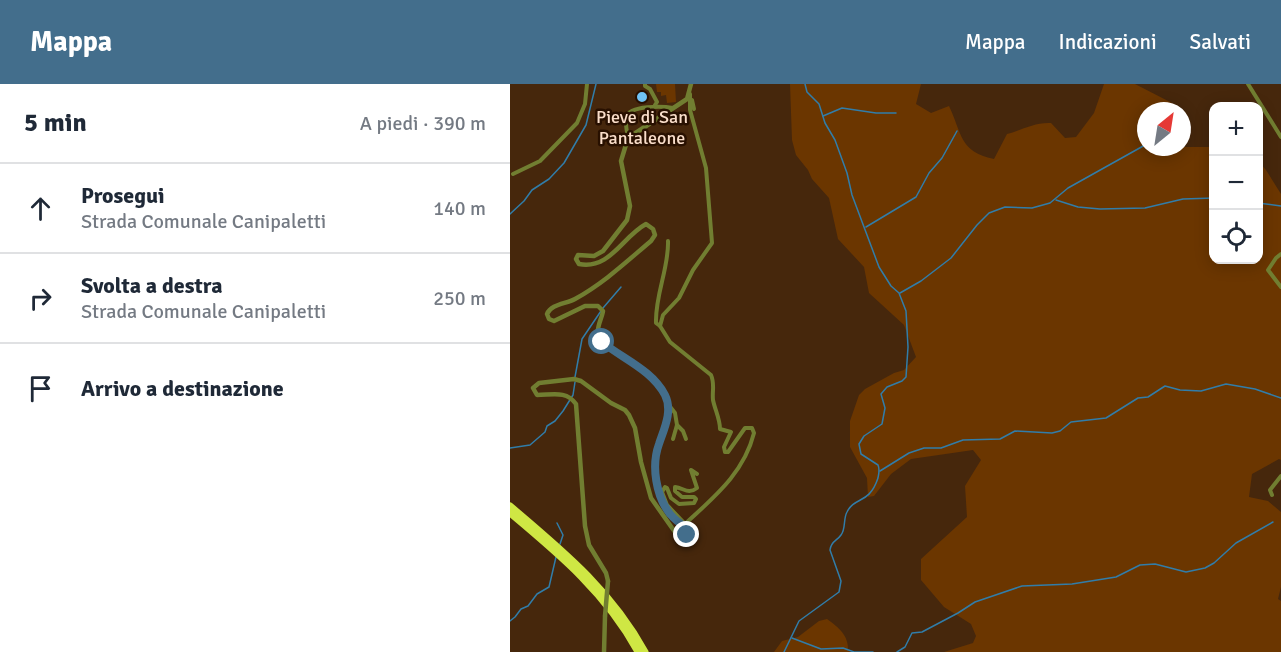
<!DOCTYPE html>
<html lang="it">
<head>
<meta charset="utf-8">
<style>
	:root { --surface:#fff; --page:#f2f2f3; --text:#1f2937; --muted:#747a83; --line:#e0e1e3; --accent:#436e8c }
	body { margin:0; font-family:Signika,sans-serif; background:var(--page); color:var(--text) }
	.controls { position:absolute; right:18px; top:18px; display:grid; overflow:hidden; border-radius:12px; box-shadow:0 3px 15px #0003 }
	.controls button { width:54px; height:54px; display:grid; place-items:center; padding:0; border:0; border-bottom:2px solid var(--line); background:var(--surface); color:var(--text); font:30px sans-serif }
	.compass { position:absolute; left:627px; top:18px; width:54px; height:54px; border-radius:50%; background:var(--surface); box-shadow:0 3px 15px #0003; rotate:30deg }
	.stop { position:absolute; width:18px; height:18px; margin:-14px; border:4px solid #436e8c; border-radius:50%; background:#fff }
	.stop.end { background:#436e8c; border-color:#fff; box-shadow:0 2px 6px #0008 }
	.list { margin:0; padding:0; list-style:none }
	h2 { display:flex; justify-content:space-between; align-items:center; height:78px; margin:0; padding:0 24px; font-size:26px }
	h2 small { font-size:20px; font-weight:400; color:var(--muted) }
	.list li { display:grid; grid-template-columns:39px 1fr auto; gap:18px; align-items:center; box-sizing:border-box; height:90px; padding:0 24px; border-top:2px solid var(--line) }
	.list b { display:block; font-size:22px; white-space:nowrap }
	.list p { margin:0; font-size:20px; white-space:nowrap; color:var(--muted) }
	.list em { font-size:20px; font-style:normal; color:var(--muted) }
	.icon { flex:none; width:33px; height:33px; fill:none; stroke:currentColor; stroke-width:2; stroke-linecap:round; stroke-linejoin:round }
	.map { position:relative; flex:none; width:771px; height:568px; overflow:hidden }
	header { display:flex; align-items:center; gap:36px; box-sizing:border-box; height:84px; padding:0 30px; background:var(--accent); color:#fff }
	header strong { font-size:28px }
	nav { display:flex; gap:33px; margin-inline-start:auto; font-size:21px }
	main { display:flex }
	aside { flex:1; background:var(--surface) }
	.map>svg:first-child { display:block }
</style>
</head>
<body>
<header>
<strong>Mappa</strong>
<nav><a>Mappa</a><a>Indicazioni</a><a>Salvati</a></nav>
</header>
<main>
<aside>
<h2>5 min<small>A piedi · 390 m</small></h2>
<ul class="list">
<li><svg class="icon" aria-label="ahead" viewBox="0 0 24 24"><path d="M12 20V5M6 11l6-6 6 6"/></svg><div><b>Prosegui</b><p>Strada Comunale Canipaletti</p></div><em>140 m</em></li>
<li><svg class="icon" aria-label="right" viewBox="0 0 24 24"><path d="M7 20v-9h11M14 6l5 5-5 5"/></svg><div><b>Svolta a destra</b><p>Strada Comunale Canipaletti</p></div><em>250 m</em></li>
<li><svg class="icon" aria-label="arrive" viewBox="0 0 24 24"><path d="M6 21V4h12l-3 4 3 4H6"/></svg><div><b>Arrivo a destinazione</b></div></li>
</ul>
</aside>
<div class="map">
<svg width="771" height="568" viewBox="0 0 771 568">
	<rect width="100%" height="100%" fill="#46270c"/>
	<g fill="#6b3600">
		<polygon points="146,0 165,0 166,18 157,19 156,11 151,12 151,8 147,8"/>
		<path d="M280,0H411L406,20L421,29L439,22C452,49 449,68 484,75L497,50C512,46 525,38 541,39L555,54L566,53L584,29L594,0H625L662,19L665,26L636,27V63H703L704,176H748L749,78L756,86L771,110V376L769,375L742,390L739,413L758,417L771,428V503L768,515L771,517V568H434L463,559L466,552L461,540L434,523L411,496V475L457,433L455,402L471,376L463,366L401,375L381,390L364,412L358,413L357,394L340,363V337L349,311L355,305L384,289L394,286L406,273L394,241L359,209L354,183L328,155L319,114L302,95L298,86L286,71L282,56Z"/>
		<path d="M317,535C328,543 339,551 338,567L342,568H264L272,557L288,553L309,537Z"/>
	</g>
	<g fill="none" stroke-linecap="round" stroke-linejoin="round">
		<g stroke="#317da9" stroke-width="1.5">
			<polyline points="313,32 332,24 366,29 386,29"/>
			<polyline points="546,116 568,123 590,125 635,124 673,115 704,114"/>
			<polyline points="748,119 771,122"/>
			<polyline points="0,130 14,117 22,106 39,95 54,79 76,41 86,0"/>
			<polyline points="356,143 406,113 419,89 432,74 447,47"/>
			<polyline points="390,209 411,197 441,174 467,141 479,129 495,123 522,124 540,119 558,104 635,61"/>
			<polyline points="65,293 72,255 93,224 111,203"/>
			<polyline points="0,364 20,361 35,348 37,342 45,337 53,327 63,311 65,298"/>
			<polyline points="370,387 399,369 414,364 431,364 453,356 490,355 505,347 542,349 550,347 561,338 596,334 628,314 638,313 655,302 670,306 691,307 716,300 745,305 771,314"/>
			<polyline points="47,439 53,451 50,460"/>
			<polyline points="0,537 5,533 11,525 18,522 27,510 39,503 46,473"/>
			<polyline points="282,554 311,565 333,564 344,568 363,568"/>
			<path d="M274,568L289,537L329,508L331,497L320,466C321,457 327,457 331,451C336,445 333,435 337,428C345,412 359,421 368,394C369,388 370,386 368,381L351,370L349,360L354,352L372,340L375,324L371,310L377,303L392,297L396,293L398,263L396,227L389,209L381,202L369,183L342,111L337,89L325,56L315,39L309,20L297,8L295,0"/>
			<polyline points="387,568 395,563 402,549 412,548 448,529 465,518 512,502 562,500 606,493 630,481 645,480 676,488 695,484 704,479 726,459 763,438"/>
		</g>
		<g stroke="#717e31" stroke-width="4">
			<polyline points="135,0 135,2 140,5 147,18 145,21"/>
			<polyline points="738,0 771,53"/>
			<polyline points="182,16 184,25"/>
			<path d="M118,54C117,48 115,39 116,33C120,21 153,22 163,24"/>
			<polyline points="3,90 30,77 67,39 75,20 77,0"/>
			<polyline points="771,170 766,174 758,186 771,203"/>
			<path d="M150,242L146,239C145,211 159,184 158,157"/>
			<polyline points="158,320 165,329 167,341 173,347 176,355"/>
			<polyline points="163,355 167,341"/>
			<polyline points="762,411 760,406 771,392"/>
			<path d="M175,440L157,421L152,408L155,403L157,404L161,414L169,420L184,419L186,415L184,413H172L165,407V403C174,404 178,411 187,404L181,386L187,390"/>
			<path d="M177,444L175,440C204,413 234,389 244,349L242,344H235L218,368H215L214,363L221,348L210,345C210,335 205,326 203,316C202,307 205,300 201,291L160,258L150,242L153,231L169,214L183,186L202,159L196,84L180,26V10"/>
		</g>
		<g stroke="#717e31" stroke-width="4.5">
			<path d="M98,497L96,489L79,461L75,442L66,320C56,306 42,311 27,311L23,304L29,299L64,295L71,297L101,319L115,326L119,331L125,344L131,378L141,414L167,451L173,453L177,451L178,445C172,441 165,436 160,430C146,412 141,382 149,360C154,345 163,327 155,311C150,301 139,291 130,284C119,275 90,264 88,249C87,242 92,234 93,227L88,222H75L44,237L39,235L37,230C41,220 56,220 65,215C94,199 116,178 141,157L145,151L143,145L136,140C112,153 100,186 69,180L66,175L68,171L84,172L93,167L117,136L120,122L111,77L118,54L177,15L181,0"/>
			<polyline points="94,568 95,532"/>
		</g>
		<g stroke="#cfe744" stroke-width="7">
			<path d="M0,422C53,467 101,506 135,568"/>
			<path d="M0,429C49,470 97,510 128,568"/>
		</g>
		<polyline stroke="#717e31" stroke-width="4.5" points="95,532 98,497"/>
	</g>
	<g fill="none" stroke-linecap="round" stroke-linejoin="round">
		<path stroke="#436e8c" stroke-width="8" d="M92,258C113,275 142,286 155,311C163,327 154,345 149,360C141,382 146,412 160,430C165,436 172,441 178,445L177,451"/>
	</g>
	<circle fill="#70c2f4" stroke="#281000" stroke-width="2" cx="132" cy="13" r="6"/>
	<g text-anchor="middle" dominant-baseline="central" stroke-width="5" stroke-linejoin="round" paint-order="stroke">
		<g font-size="18" fill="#fadeca" stroke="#281000">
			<text x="132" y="33">Pieve di San<tspan x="132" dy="21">Pantaleone</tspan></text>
		</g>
	</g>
</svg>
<div class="controls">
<button>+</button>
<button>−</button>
<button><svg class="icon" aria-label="locate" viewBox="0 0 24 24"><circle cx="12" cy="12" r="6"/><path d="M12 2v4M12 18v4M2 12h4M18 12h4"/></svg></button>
</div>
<svg class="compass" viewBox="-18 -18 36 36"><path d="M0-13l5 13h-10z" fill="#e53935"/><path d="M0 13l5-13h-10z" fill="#747a83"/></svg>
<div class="stop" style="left:92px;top:258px"></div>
<div class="stop end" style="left:177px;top:451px"></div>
</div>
</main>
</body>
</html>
